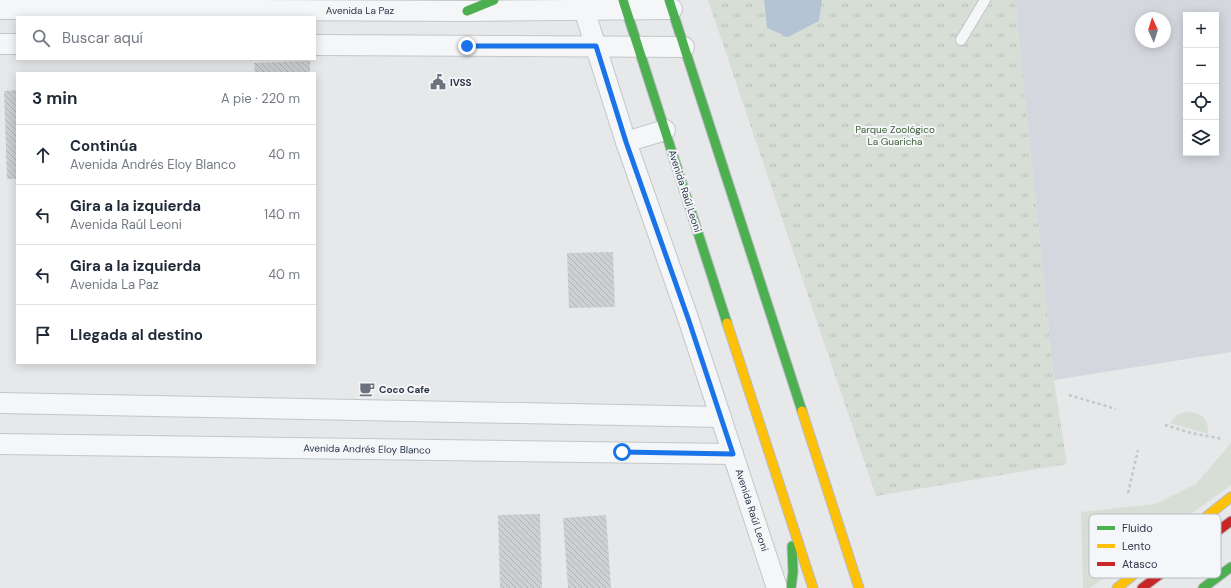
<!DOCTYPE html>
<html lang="es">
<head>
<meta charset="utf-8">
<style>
	:root { --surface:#fff; --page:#f2f2f3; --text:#1f2937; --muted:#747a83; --line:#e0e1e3 }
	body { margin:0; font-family:"DM Sans",sans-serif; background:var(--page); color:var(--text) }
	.controls { position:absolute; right:12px; top:12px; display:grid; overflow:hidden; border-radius:0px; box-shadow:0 2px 10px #0003 }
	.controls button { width:36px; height:36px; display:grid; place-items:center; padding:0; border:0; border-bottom:1px solid var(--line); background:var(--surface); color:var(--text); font:20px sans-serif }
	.compass { position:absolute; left:1135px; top:12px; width:36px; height:36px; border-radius:50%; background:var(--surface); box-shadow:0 2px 10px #0003; rotate:356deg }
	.stop { position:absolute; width:12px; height:12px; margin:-9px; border:3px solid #1a73e8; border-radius:50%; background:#fff }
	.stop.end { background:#1a73e8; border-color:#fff; box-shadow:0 1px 4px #0008 }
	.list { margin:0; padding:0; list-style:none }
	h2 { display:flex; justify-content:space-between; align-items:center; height:52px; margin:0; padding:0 16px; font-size:17px }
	h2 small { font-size:13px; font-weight:400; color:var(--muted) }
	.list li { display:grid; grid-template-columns:26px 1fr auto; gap:12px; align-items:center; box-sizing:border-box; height:60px; padding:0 16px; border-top:1px solid var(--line) }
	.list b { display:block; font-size:15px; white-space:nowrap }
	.list p { margin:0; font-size:13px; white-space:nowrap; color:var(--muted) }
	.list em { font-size:13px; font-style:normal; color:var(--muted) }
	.icon { flex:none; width:22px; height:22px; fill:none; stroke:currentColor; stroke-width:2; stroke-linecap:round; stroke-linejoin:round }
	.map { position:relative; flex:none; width:1231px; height:588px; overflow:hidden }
	.search { position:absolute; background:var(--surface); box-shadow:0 2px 10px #0003; left:16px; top:16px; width:300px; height:44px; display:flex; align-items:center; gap:10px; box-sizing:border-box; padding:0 14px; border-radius:0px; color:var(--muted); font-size:15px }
	.panel { position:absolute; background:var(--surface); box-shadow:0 2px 10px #0003; left:16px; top:72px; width:300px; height:292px; border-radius:0px }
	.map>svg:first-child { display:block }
</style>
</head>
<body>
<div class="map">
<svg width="1231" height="588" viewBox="0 0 1231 588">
	<defs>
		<pattern id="grass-tufts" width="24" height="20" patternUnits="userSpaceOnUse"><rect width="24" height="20" fill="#d6ded6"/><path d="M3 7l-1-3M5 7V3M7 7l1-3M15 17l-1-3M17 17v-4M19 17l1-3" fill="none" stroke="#b8bfb9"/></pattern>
		<pattern id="building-back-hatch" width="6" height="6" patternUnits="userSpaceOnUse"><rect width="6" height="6" fill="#ced0d3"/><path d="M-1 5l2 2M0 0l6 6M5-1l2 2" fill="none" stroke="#b1b3b6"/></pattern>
	</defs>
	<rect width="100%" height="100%" fill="#e6e8ea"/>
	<path fill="#d4d7dd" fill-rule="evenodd" d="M1015,0H1231V352L1054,380ZM1186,15H1216V153H1186ZM1141,18H1165V42H1141Z"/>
	<polygon fill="url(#grass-tufts)" points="708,0 1015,0 1054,380 1067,464 876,496"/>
	<g fill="#d6ded6">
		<path d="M1185,412C1202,413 1208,416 1208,434L1170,423L1177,415Z"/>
		<polygon points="1231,443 1231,485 1090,588 1083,588 1081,512 1155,504 1196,484"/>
	</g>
	<polygon fill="#b4c4d5" points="764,0 822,0 819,21 788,37 767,28"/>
	<g fill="url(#building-back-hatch)">
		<polygon points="310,61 310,73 255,73 254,63"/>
		<polygon points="17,90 17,179 7,179 4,91"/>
		<polygon points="613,252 615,307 569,308 567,253"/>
		<polygon points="540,514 542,588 500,588 498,515"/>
		<polygon points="606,515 611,588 568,588 563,518"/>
	</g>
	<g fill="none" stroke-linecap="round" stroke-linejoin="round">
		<defs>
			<polyline id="lane" points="961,40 985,0"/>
			<g id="street">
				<polyline points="581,0 626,142 689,321 777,588"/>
				<polyline points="0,9 467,11 672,9"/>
				<polyline points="0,44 17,44"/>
				<polyline points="315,45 684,47"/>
				<polyline points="626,142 665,130"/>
				<polyline points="0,403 721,417"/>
				<polyline points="0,444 733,454"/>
			</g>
			<g id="fast">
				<polyline points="623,0 727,323"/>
				<polyline points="669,0 802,411"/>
				<polyline points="467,11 494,0"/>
				<polyline points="791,588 793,572 792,546"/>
				<polyline points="1203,588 1231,567"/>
			</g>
			<g id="slow">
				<polyline points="727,323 813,588"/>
				<polyline points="802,411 859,588"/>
				<polyline points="1117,588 1231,497"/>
			</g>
			<polyline id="jam" points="1142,588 1231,521"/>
		</defs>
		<use href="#lane" stroke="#c4c6c8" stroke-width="12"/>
		<use href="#street" stroke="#c4c6c8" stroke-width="22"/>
		<use href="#fast" stroke="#b8bbbf" stroke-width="11"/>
		<use href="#slow" stroke="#b8bbbf" stroke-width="11"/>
		<use href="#jam" stroke="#b8bbbf" stroke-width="11"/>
		<g stroke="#c5c6ca" stroke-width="2.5" stroke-dasharray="3 3" stroke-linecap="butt">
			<polyline points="1069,395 1116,409"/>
			<polyline points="1165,425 1191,433 1223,439"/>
			<polyline points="1128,493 1138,450"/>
		</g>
		<use href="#lane" stroke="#f5f6f7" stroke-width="10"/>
		<use href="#street" stroke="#f5f6f7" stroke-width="20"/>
		<use href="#fast" stroke="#4caf50" stroke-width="9"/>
		<use href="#slow" stroke="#ffc107" stroke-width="9"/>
		<use href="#jam" stroke="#c62828" stroke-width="9"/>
	</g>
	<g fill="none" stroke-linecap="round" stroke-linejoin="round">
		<polyline stroke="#1a73e8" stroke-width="5" points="467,46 596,46 626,142 689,321 733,454 622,452"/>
	</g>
	<defs>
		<symbol id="civic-bare" viewBox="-9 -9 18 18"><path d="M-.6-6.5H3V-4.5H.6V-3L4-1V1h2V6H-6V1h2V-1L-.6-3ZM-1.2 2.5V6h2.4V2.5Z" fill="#6c737f" stroke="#f4f6f9" stroke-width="2.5" paint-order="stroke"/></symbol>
		<symbol id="cafe-bare" viewBox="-9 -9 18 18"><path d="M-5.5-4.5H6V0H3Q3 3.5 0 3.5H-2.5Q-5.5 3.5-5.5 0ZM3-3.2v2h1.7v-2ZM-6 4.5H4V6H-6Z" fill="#6c737f" stroke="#f4f6f9" stroke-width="2.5" paint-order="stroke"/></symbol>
	</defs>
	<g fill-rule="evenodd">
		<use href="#civic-bare" x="427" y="71" width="22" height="22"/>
		<use href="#cafe-bare" x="356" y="378" width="22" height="22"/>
	</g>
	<g text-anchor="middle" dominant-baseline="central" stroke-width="4" stroke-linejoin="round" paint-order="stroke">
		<g font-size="10" fill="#2b3445" stroke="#f4f6f9">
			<text x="360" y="10">Avenida La Paz</text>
			<text transform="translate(685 191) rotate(72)">Avenida Raúl Leoni</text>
			<text transform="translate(367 449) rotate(1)">Avenida Andrés Eloy Blanco</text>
			<text transform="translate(752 510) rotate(72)">Avenida Raúl Leoni</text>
		</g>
		<g font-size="10" font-weight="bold" fill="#2b3445" stroke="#f4f6f9" text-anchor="start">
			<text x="450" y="82">IVSS</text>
			<text x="379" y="389">Coco Cafe</text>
		</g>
		<g font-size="10" fill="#3f6138" stroke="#f4f6f9">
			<text x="895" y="129">Parque Zoológico<tspan x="895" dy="12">La Guaricha</tspan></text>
		</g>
	</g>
	<rect x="1089" y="514" width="132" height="64" rx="6" fill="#f4f6f9" stroke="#b8bcc3" stroke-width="1"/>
	<rect x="1097" y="526" width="18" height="4" fill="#4caf50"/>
	<rect x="1097" y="544" width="18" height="4" fill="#ffc107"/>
	<rect x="1097" y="562" width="18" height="4" fill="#c62828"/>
	<g font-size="11" fill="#2b3445">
		<text x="1122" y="532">Fluido</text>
		<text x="1122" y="550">Lento</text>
		<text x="1122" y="568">Atasco</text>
	</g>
</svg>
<div class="controls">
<button>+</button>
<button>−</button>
<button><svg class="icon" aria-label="locate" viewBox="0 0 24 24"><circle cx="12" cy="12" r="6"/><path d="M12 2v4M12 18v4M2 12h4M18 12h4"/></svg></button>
<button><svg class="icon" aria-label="layers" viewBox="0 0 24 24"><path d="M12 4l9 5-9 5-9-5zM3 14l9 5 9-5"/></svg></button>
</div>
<svg class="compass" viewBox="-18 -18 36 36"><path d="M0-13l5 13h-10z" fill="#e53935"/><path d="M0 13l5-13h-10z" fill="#747a83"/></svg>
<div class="stop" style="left:622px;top:452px"></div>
<div class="stop end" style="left:467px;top:46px"></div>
<div class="search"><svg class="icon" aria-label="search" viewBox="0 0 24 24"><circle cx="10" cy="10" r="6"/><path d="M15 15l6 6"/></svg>Buscar aquí</div>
<section class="panel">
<h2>3 min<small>A pie · 220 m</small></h2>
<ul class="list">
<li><svg class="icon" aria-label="ahead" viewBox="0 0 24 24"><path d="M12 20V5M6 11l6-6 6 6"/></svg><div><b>Continúa</b><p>Avenida Andrés Eloy Blanco</p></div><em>40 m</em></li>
<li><svg class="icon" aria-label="left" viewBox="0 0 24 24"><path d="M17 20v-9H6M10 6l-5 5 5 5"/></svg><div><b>Gira a la izquierda</b><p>Avenida Raúl Leoni</p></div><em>140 m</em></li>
<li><svg class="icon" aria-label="left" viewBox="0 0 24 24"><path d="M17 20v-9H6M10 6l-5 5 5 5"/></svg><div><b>Gira a la izquierda</b><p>Avenida La Paz</p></div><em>40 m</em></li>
<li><svg class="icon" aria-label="arrive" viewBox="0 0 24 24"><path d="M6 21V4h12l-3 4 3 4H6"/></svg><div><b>Llegada al destino</b></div></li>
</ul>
</section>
</div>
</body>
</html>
